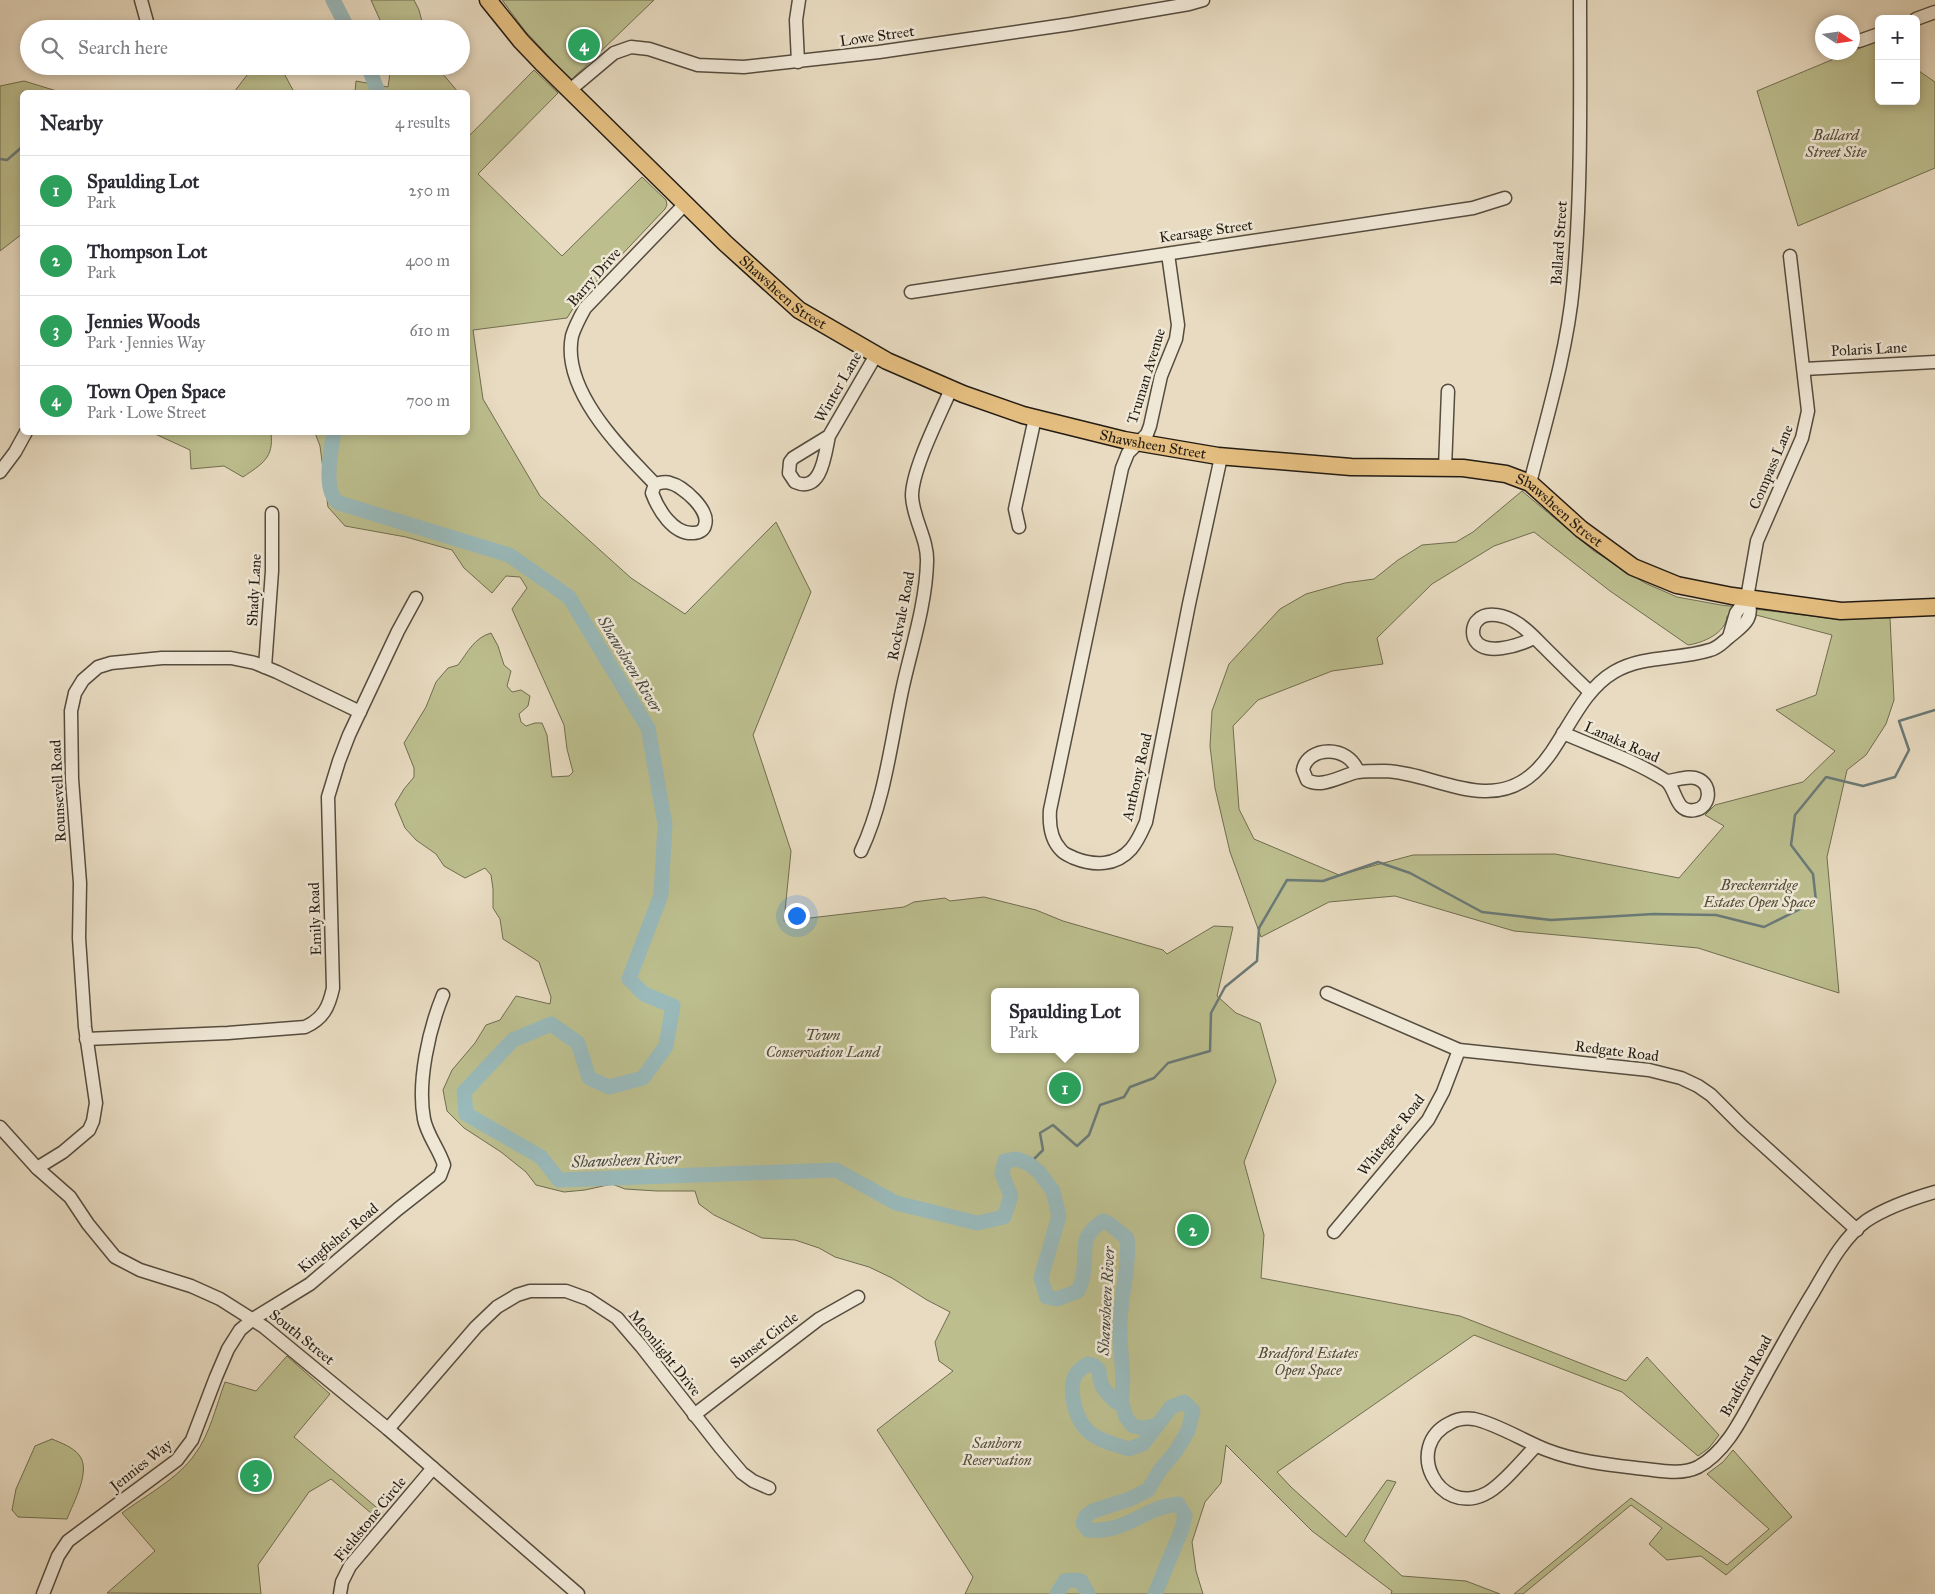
<!DOCTYPE html>
<html lang="en">
<head>
<meta charset="utf-8">
<style>
	:root { --surface:#fff; --page:#f2f2f3; --text:#2b2b33; --muted:#7c7c81; --line:#e1e1e2; --accent:#7c3aed }
	body { margin:0; font-family:"IM FELL Great Primer",serif; background:var(--page); color:var(--text) }
	.controls { position:absolute; right:15px; top:15px; display:grid; overflow:hidden; border-radius:8px; box-shadow:0 2px 8px #0003 }
	.controls button { width:45px; height:45px; display:grid; place-items:center; padding:0; border:0; border-bottom:1px solid var(--line); background:var(--surface); color:var(--text); font:25px sans-serif }
	.compass { position:absolute; left:1815px; top:15px; width:45px; height:45px; border-radius:50%; background:var(--surface); box-shadow:0 2px 8px #0003; rotate:102deg }
	.you { position:absolute; left:796px; top:915px; width:18px; height:18px; margin:-12px; border:4px solid #fff; border-radius:50%; background:#1a73e8; box-shadow:0 0 0 8px #1a73e833 }
	.badge { display:grid; place-items:center; width:32px; height:32px; border-radius:50%; background:var(--accent); color:#fff; font-size:16px; font-weight:700 }
	.pin { position:absolute; translate:-50% -50%; border:2px solid #fff; box-shadow:0 1px 5px #0006 }
	.popup { position:absolute; left:991px; top:988px; width:148px; height:65px; box-sizing:border-box; display:grid; place-content:center; border-radius:8px; background:var(--surface); filter:drop-shadow(0 1px 4px #0005); font-size:16px; white-space:nowrap; color:var(--muted) }
	.popup b { font-size:19px; color:var(--text) }
	.popup::after { content:''; position:absolute; left:50%; top:100%; margin-left:-10px; border:10px solid transparent; border-top-color:var(--surface) }
	.list { margin:0; padding:0; list-style:none }
	h2 { display:flex; justify-content:space-between; align-items:center; height:65px; margin:0; padding:0 20px; font-size:21px }
	h2 small { font-size:16px; font-weight:400; color:var(--muted) }
	.list li { display:grid; grid-template-columns:32px 1fr auto; gap:15px; align-items:center; box-sizing:border-box; height:70px; padding:0 20px; border-top:1px solid var(--line) }
	.list b { display:block; font-size:19px; white-space:nowrap }
	.list p { margin:0; font-size:16px; white-space:nowrap; color:var(--muted) }
	.list em { font-size:16px; font-style:normal; color:var(--muted) }
	.icon { flex:none; width:28px; height:28px; fill:none; stroke:currentColor; stroke-width:2; stroke-linecap:round; stroke-linejoin:round }
	.map { position:relative; flex:none; width:1935px; height:1594px; overflow:hidden }
	.search { position:absolute; background:var(--surface); box-shadow:0 2px 8px #0003; left:20px; top:20px; width:450px; height:55px; display:flex; align-items:center; gap:12px; box-sizing:border-box; padding:0 18px; border-radius:28px; color:var(--muted); font-size:19px }
	.panel { position:absolute; background:var(--surface); box-shadow:0 2px 8px #0003; left:20px; top:90px; width:450px; height:345px; border-radius:8px }
	.map>svg:first-child { display:block }
</style>
</head>
<body>
<div class="map">
<svg width="1935" height="1594" viewBox="0 0 1935 1594">
	<rect width="100%" height="100%" fill="#e8dbc1"/>
	<filter id="stains"><feTurbulence type="fractalNoise" baseFrequency=".004" numOctaves="4"/><feColorMatrix values="0 0 0 0 .2 0 0 0 0 .09 0 0 0 0 .02 0 0 0 .5 -.17"/></filter>
	<radialGradient id="worn" r=".72"><stop offset=".6" stop-color="#630" stop-opacity="0"/><stop offset="1" stop-color="#630" stop-opacity=".3"/></radialGradient>
	<g fill="#bcbe8e" stroke="#706d50" fill-rule="evenodd">
		<polygon points="371,0 414,0 419,10 424,29 384,29"/>
		<polygon points="502,0 654,0 571,80 525,31"/>
		<polygon points="1877,41 1879,101 1916,101 1916,69 1935,82 1935,168 1798,226 1757,91"/>
		<polygon points="254,66 280,66 294,92 234,92"/>
		<polygon points="391,66 439,66 442,73 458,92 355,92 356,81 388,87"/>
		<path d="M534,70L558,93L478,174L562,256L642,177L666,200L667,205L665,209L577,302L567,318L473,330L483,399L540,496L631,578L685,614L776,522L811,592L753,735L791,851L784,921L904,907L914,902L945,898L950,901L984,897L1036,910L1063,921L1163,950L1167,954L1214,926L1233,927L1217,996L1236,1013L1260,1023L1276,1081L1244,1162L1264,1235L1261,1278L1460,1316L1626,1381L1647,1357L1719,1435L1709,1448L1698,1456L1622,1392L1474,1335L1277,1472L1291,1487L1346,1537L1387,1480L1396,1482L1364,1541L1402,1576L1466,1581L1500,1594H1391L1392,1591L1312,1531L1226,1445L1221,1483L1205,1502L1192,1542L1196,1571L1203,1594H965L973,1577L877,1430L953,1371L939,1361L935,1342L950,1312L927,1300L892,1278L869,1267L835,1257L819,1248L795,1240L762,1238L714,1215L699,1204L695,1191H657L625,1189L612,1184L585,1190L564,1192L536,1185L526,1172L501,1152L464,1128L447,1111L443,1090L452,1070L475,1043L486,1025L500,1020L516,996L550,1004L551,997L539,962L503,939L500,919L493,908V889L491,875L485,868L465,878L444,866L436,854L416,840L405,828L395,804L404,789L414,777V768L404,743L426,707L436,682L448,668L458,665C468,652 474,638 491,633L498,646L504,665L511,671L507,686L512,692L521,690L530,696L528,706L519,714L521,722L526,726L535,723H542L547,735L552,777L569,776L573,772L567,749L564,725L512,609L527,588L520,577L506,576L492,593L464,568L452,550L406,537L345,526L328,507L320,446L315,433L468,432V137ZM995,992H1135V1049H995Z"/>
		<polygon points="24,81 60,92 22,92 22,234 0,251 0,86"/>
		<path d="M153,433H271C274,458 262,464 243,477L224,466L191,469L190,450Z"/>
		<path d="M1522,491L1594,551L1645,583L1677,597L1721,605L1837,619L1890,618L1894,700L1886,724L1866,755L1847,770L1827,857L1839,993L1698,948L1514,931L1395,896L1329,902L1261,937L1230,852L1215,788L1210,746L1212,711L1229,664L1280,609L1306,594L1345,583L1374,579L1398,560L1422,545L1456,542L1473,532ZM1534,532L1610,591L1688,645C1703,643 1726,633 1727,616L1756,615L1832,635L1816,695L1776,710L1835,751L1803,782L1715,805L1705,815L1724,826L1679,878L1555,854L1413,855L1339,875L1254,839L1239,809L1233,726L1258,700L1332,671L1383,664L1377,638L1432,584L1494,546Z"/>
		<path d="M287,1356L330,1394L294,1437L383,1513L378,1519L331,1479L309,1492L258,1565L261,1594L107,1593L155,1551L122,1513C145,1496 179,1478 195,1454C210,1434 216,1406 225,1382L256,1391Z"/>
		<path d="M52,1439C61,1443 73,1447 79,1455C92,1470 73,1503 67,1519L18,1517L12,1510L16,1489L35,1446Z"/>
		<polygon points="1733,1450 1792,1517 1726,1575 1701,1556 1667,1560 1649,1544 1662,1528 1631,1505 1523,1594 1514,1594 1631,1498 1727,1565 1769,1529 1707,1474 1723,1462"/>
	</g>
	<g fill="none" stroke-linecap="round" stroke-linejoin="round">
		<g stroke="#6a7a77" stroke-width="2.5">
			<polyline points="0,159 7,160 22,147"/>
			<polyline points="1029,1164 1043,1150 1040,1133 1053,1125 1077,1146 1089,1135 1100,1105 1124,1097 1130,1087 1154,1078 1168,1063 1210,1051 1211,1013 1225,987 1257,961 1259,928 1287,880 1323,881 1378,862 1410,873 1482,912 1551,920 1654,914 1716,915 1764,927 1816,901 1813,874 1791,845 1795,815 1826,777 1863,786 1895,777 1909,750 1899,721 1935,710"/>
		</g>
		<g stroke="#99b9ba" stroke-width="15">
			<polyline points="333,0 348,29"/>
			<polyline points="368,66 378,92"/>
			<path d="M334,432C331,450 322,492 339,503L509,555L569,597L648,728L665,824L661,895L629,979L644,994L673,1006L666,1046L643,1078L609,1087L589,1078L578,1043L551,1024L513,1040L464,1092L466,1114L541,1157L559,1180L836,1170L896,1203L977,1223L1004,1217L1011,1196L1002,1174L1005,1161L1017,1159L1029,1164L1039,1172L1053,1191L1059,1216L1041,1278L1047,1297L1057,1299L1078,1291C1080,1286 1083,1280 1083,1275C1088,1250 1077,1238 1103,1221C1114,1225 1118,1232 1127,1238C1130,1268 1120,1297 1120,1327C1119,1351 1126,1376 1121,1400L1120,1402H1116C1104,1390 1100,1387 1099,1370L1095,1366L1088,1364C1083,1367 1079,1370 1076,1374C1067,1390 1076,1421 1089,1432C1099,1441 1117,1445 1129,1449L1143,1444L1171,1407L1184,1402L1193,1411L1188,1431L1176,1451L1160,1470L1148,1490L1130,1499L1093,1511L1086,1516L1083,1523L1088,1530C1127,1533 1143,1508 1178,1504L1185,1515L1182,1529L1155,1594"/>
			<polyline points="1121,1400 1126,1417 1133,1426 1143,1428 1155,1426"/>
			<polyline points="1057,1594 1065,1581 1073,1580 1081,1581 1088,1594"/>
		</g>
		<defs>
			<g id="minor">
				<polyline points="141,0 149,29"/>
				<polyline points="1916,19 1935,12"/>
				<polyline points="1859,41 1879,34"/>
				<polyline points="798,62 796,20 799,0"/>
				<polyline points="570,90 614,53 631,47 649,49 698,65 744,67 879,52 1071,24 1189,4 1203,0"/>
				<path d="M1168,254L1178,325L1176,339L1161,376L1150,426L1147,434L1128,453L1122,468L1050,810C1049,824 1050,839 1061,850C1064,854 1070,856 1074,858C1094,866 1116,866 1131,849C1138,841 1142,831 1146,822L1189,604L1221,457"/>
				<polyline points="911,292 1473,208 1505,198"/>
				<polyline points="1804,369 1935,362"/>
				<path d="M829,436C825,453 822,494 795,482L789,473L790,462L793,458L829,436L876,355"/>
				<polyline points="1445,468 1448,391"/>
				<polyline points="0,472 15,452 26,432"/>
				<path d="M1530,483C1546,420 1567,352 1573,287C1582,192 1580,96 1580,0"/>
				<path d="M655,484C660,483 665,481 670,483C683,486 710,510 705,525C704,530 699,533 694,533C673,535 658,509 652,493L655,484C621,449 561,390 572,336C575,326 580,317 585,308L685,204"/>
				<polyline points="1019,527 1015,509 1035,418"/>
				<polyline points="1747,598 1757,541 1802,438 1808,411 1790,256"/>
				<polyline points="1729,637 1736,613 1747,598"/>
				<path d="M1534,638C1520,645 1483,658 1474,638C1472,632 1473,624 1478,620C1487,610 1507,616 1517,623C1527,629 1535,638 1543,646C1559,662 1574,677 1590,692"/>
				<polyline points="265,667 272,571 272,513"/>
				<path d="M1563,733C1597,748 1634,760 1665,780C1677,787 1674,814 1695,810C1710,808 1713,785 1698,779C1690,775 1677,780 1668,781"/>
				<path d="M1358,772C1349,744 1307,746 1303,770L1307,780C1322,789 1342,775 1358,772C1366,771 1375,771 1384,771C1418,772 1450,790 1484,791C1558,793 1561,703 1614,672C1643,655 1678,660 1710,650C1718,648 1722,643 1728,638C1742,626 1756,620 1747,598"/>
				<path d="M861,851C885,800 891,741 903,686C912,646 926,603 927,562C928,539 913,519 912,496C912,469 940,415 951,389"/>
				<polyline points="1327,993 1459,1050 1649,1070 1681,1078 1698,1086 1711,1095 1742,1126 1857,1230"/>
				<path d="M86,1039L228,1033L305,1027C323,1019 329,1007 333,988L328,797L339,761L349,735L398,631L416,598"/>
				<polyline points="0,1127 37,1168 70,1197 88,1224 115,1257 140,1270 191,1286 220,1299 264,1327 388,1429 578,1594"/>
				<polyline points="37,1168 63,1152 89,1130 93,1121 96,1103 85,1027 79,938 80,883 72,779 71,711 75,693 83,680 98,667 111,663 162,658 231,658 255,663 277,672 360,712"/>
				<polyline points="1334,1232 1428,1120 1443,1092 1459,1050"/>
				<polyline points="694,1415 819,1319 858,1297"/>
				<polyline points="388,1429 476,1327 497,1307 517,1295 530,1291 566,1291 588,1299 617,1318 641,1346 720,1447 742,1473 753,1481 769,1488"/>
				<path d="M1536,1446C1523,1459 1501,1487 1485,1494C1438,1517 1403,1446 1450,1423C1457,1419 1466,1418 1474,1419C1495,1423 1526,1442 1547,1450C1578,1462 1612,1465 1645,1469C1662,1471 1682,1475 1698,1467C1725,1452 1740,1422 1754,1396C1774,1360 1793,1325 1814,1291C1828,1267 1843,1238 1866,1221C1887,1207 1911,1199 1935,1192"/>
				<path d="M43,1594L58,1556L68,1541L177,1460L192,1440L216,1377L228,1349L240,1330L253,1319L310,1284L398,1209L440,1176L444,1165C439,1149 427,1135 424,1119C417,1082 429,1029 443,995"/>
				<polyline points="340,1594 342,1582 350,1566 433,1468"/>
			</g>
			<g id="major">
				<path id="s1" d="M488,0L521,41L542,63L725,243L799,310L887,361L963,394L1023,415L1124,440L1218,456L1351,467L1463,468L1506,474L1530,483L1581,529L1633,567L1677,585L1732,596L1841,611L1935,607"/>
			</g>
		</defs>
		<use href="#minor" stroke="#554c3e" stroke-width="15"/>
		<use href="#major" stroke="#241c13" stroke-width="19"/>
		<use href="#minor" stroke="#f0e8d7" stroke-width="12"/>
		<use href="#major" stroke="#e4be80" stroke-width="16"/>
	</g>
	<g text-anchor="middle" dominant-baseline="central" stroke-width="5" stroke-linejoin="round" paint-order="stroke">
		<g font-size="15" fill="#241c13" stroke="#f0e8d7">
			<text transform="translate(877 36) rotate(-8)">Lowe Street</text>
			<text transform="translate(1206 231) rotate(-8)">Kearsage Street</text>
			<text transform="translate(1559 243) rotate(-86)">Ballard Street</text>
			<text transform="translate(594 277) rotate(-49)">Barry Drive</text>
			<text stroke="none"><textPath href="#s1" startOffset="416">Shawsheen Street</textPath></text>
			<text transform="translate(1869 349) rotate(-3)">Polaris Lane</text>
			<text transform="translate(1146 376) rotate(-73)">Truman Avenue</text>
			<text transform="translate(838 387) rotate(-60)">Winter Lane</text>
			<text stroke="none"><textPath href="#s1" startOffset="821">Shawsheen Street</textPath></text>
			<text transform="translate(1771 467) rotate(-67)">Compass Lane</text>
			<text stroke="none"><textPath href="#s1" startOffset="1241">Shawsheen Street</textPath></text>
			<text transform="translate(254 590) rotate(-87)">Shady Lane</text>
			<text transform="translate(901 616) rotate(-79)">Rockvale Road</text>
			<text transform="translate(1622 742) rotate(24)">Lanaka Road</text>
			<text transform="translate(1137 777) rotate(-77)">Anthony Road</text>
			<text transform="translate(58 791) rotate(-93)">Rounsevell Road</text>
			<text transform="translate(315 919) rotate(-92)">Emily Road</text>
			<text transform="translate(1617 1051) rotate(7)">Redgate Road</text>
			<text transform="translate(1391 1135) rotate(-52)">Whitegate Road</text>
			<text transform="translate(338 1238) rotate(-40)">Kingfisher Road</text>
			<text transform="translate(302 1337) rotate(39)">South Street</text>
			<text transform="translate(764 1340) rotate(-38)">Sunset Circle</text>
			<text transform="translate(665 1353) rotate(51)">Moonlight Drive</text>
			<text transform="translate(1746 1376) rotate(-61)">Bradford Road</text>
			<text transform="translate(141 1465) rotate(-38)">Jennies Way</text>
			<text transform="translate(370 1519) rotate(-51)">Fieldstone Circle</text>
		</g>
		<g font-size="15" font-style="italic" fill="#524d38" stroke="#f0e8d7">
			<text x="1836" y="135">Ballard<tspan x="1836" dy="17">Street Site</tspan></text>
			<text x="1759" y="885">Breckenridge<tspan x="1759" dy="17">Estates Open Space</tspan></text>
			<text x="823" y="1035">Town<tspan x="823" dy="17">Conservation Land</tspan></text>
			<text x="1308" y="1353">Bradford Estates<tspan x="1308" dy="17">Open Space</tspan></text>
			<text x="997" y="1443">Sanborn<tspan x="997" dy="17">Reservation</tspan></text>
		</g>
		<g font-size="16" font-style="italic" fill="#474b45" stroke="#f0e8d7">
			<text transform="translate(630 664) rotate(59)">Shawsheen River</text>
			<text transform="translate(626 1160) rotate(-2)">Shawsheen River</text>
			<text transform="translate(1106 1301) rotate(-87)">Shawsheen River</text>
		</g>
	</g>
	<rect width="100%" height="100%" filter="url(#stains)"/>
	<rect width="100%" height="100%" fill="url(#worn)"/>
</svg>
<div class="controls">
<button>+</button>
<button>−</button>
</div>
<svg class="compass" viewBox="-18 -18 36 36"><path d="M0-13l5 13h-10z" fill="#e53935"/><path d="M0 13l5-13h-10z" fill="#7c7c81"/></svg>
<div class="you"></div>
<div class="pin badge" style="left:1065px;top:1088px;background:#2e9e5b">1</div>
<div class="popup"><b>Spaulding Lot</b>Park</div>
<div class="pin badge" style="left:1193px;top:1230px;background:#2e9e5b">2</div>
<div class="pin badge" style="left:256px;top:1476px;background:#2e9e5b">3</div>
<div class="pin badge" style="left:584px;top:45px;background:#2e9e5b">4</div>
<div class="search"><svg class="icon" aria-label="search" viewBox="0 0 24 24"><circle cx="10" cy="10" r="6"/><path d="M15 15l6 6"/></svg>Search here</div>
<section class="panel">
<h2>Nearby<small>4 results</small></h2>
<ul class="list">
<li><span class="badge" style="background:#2e9e5b">1</span><div><b>Spaulding Lot</b><p>Park</p></div><em>250 m</em></li>
<li><span class="badge" style="background:#2e9e5b">2</span><div><b>Thompson Lot</b><p>Park</p></div><em>400 m</em></li>
<li><span class="badge" style="background:#2e9e5b">3</span><div><b>Jennies Woods</b><p>Park · Jennies Way</p></div><em>610 m</em></li>
<li><span class="badge" style="background:#2e9e5b">4</span><div><b>Town Open Space</b><p>Park · Lowe Street</p></div><em>700 m</em></li>
</ul>
</section>
</div>
</body>
</html>
